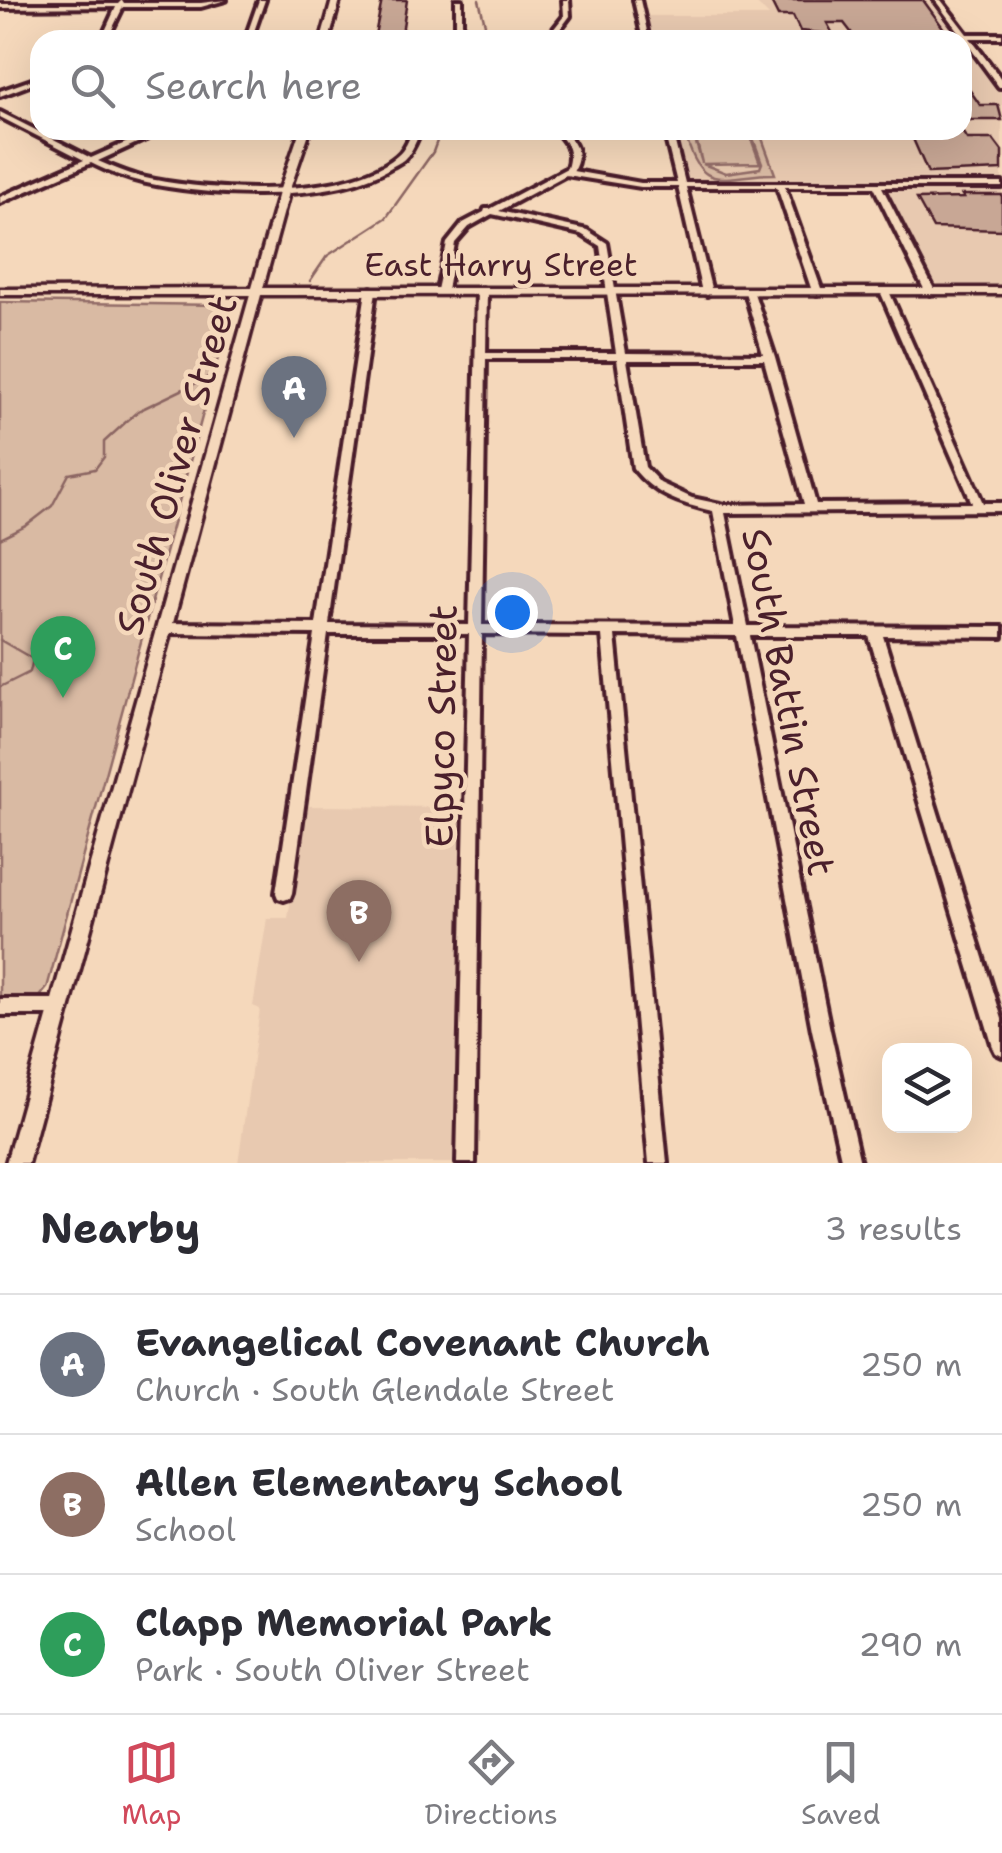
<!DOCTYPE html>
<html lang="en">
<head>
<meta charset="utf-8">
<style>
	:root { --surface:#fff; --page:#f7f7f7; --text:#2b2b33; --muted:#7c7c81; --line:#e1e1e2; --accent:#d1495b }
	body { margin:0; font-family:"Shantell Sans",sans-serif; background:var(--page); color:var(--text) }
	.controls { position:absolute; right:30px; bottom:30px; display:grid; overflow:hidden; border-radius:20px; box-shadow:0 10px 40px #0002 }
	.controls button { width:90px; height:90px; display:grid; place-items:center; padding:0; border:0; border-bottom:2px solid var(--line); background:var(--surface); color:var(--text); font:50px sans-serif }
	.you { position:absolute; left:512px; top:612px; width:35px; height:35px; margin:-25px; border:8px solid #fff; border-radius:50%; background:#1a73e8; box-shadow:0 0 0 15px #1a73e833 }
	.badge { display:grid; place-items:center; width:65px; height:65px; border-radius:50%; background:var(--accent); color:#fff; font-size:32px; font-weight:700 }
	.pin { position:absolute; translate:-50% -82px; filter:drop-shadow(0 2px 5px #0008) }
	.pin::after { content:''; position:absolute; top:52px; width:35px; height:30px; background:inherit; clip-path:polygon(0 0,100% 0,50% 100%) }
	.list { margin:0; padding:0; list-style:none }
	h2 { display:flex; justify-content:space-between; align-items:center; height:130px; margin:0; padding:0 40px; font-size:42px }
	h2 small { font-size:32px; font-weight:400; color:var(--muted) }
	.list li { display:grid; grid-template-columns:65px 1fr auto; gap:30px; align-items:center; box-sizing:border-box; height:140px; padding:0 40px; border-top:2px solid var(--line) }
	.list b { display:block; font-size:38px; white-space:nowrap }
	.list p { margin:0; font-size:32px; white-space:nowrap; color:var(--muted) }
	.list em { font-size:32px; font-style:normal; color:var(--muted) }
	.icon { flex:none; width:55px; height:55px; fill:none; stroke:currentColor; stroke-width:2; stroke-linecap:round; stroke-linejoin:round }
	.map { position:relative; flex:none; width:1002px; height:1163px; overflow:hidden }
	.search { position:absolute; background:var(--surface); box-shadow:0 10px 40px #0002; left:30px; right:30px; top:30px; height:110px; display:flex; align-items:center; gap:25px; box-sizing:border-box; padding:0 35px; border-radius:30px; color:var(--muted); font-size:38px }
	.sheet { height:550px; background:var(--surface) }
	nav { display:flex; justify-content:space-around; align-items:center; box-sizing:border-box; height:140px; border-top:2px solid var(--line); background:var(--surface); font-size:28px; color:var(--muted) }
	nav a { display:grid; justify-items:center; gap:5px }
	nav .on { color:var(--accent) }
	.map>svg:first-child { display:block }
</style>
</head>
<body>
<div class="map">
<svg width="1002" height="1163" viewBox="0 0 1002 1163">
	<rect width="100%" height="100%" fill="#f5d8bb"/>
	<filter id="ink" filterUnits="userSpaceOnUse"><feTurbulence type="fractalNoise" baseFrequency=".01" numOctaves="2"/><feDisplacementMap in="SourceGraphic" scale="20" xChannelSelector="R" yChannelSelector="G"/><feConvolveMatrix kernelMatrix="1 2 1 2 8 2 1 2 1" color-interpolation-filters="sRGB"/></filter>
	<g filter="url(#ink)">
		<g fill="#e8c9b0">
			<polygon points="753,0 933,0 1002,93 1002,183 684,181 672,130 962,130 962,40 651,40 646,16 769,16"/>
			<polygon points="893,186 1002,187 1002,286 941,285 928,280 883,189"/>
			<polygon points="304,806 462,807 454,1163 238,1163 260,1009 253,1006 267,918 288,918"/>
		</g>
		<g fill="#d9baa3" stroke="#926c67" stroke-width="2.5">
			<path d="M684,130H692L702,163L694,130H748L760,163L703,164L726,173L760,168L762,163L750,130H759L775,174C721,174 702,198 684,130Z"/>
			<polygon points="0,302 223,305 231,310 47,988 37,1000 0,1000"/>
		</g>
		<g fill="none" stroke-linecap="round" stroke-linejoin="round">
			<g stroke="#8b6562" stroke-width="2.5">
				<polyline points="476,40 485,24 479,0"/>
				<polyline points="310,281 327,256 386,218 433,152 441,130"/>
				<polyline points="0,539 26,526 52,506 69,474 95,469 104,457 104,442 138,411 217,373"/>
				<polyline points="0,640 33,659 30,672 0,687"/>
			</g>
		</g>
		<g fill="#c8a795" stroke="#4a1f2b" stroke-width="2.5">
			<polygon points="382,0 407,0 401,40 374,40"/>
			<polygon points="770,0 923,0 952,40 857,40 844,23 827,23 833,34 800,31 793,16 778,16"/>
			<polygon points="962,79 980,105 998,105 1002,120 962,120"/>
			<polygon points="944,130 961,130 967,139 993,139 1002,151 1002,170 928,173 910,132 946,133"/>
			<polygon points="962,195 1002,195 1002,230 933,228 917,199 964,198"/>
		</g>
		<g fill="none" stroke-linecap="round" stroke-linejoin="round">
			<defs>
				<g id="minor">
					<polygon points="122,0 124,3 201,3 226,0 201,7 123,7 107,40 101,40 116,7 0,8 0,4 118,4"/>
					<polygon points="259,0 265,0 251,40 245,40"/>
					<polygon points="456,0 462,0 462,29 456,40 450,40 456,29"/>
					<polygon points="563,0 569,0 570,16 558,32 605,40 555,36 551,40 545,40 564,16"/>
					<polygon points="634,0 640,0 649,40 643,40"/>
					<polygon points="935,0 941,0 967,34 1002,34 1002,38 970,38 1002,80 1002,87 999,87"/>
					<polygon points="40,77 40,81 0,96 0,91"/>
					<path d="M0,112L91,158L155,130H165L98,161C112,167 126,173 141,177C204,192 346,200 397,156C405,150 409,139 413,130H421C417,138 413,151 406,157C403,161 398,163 393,166C334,204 209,197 142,182C124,178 107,171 91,163L0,203V197L84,160L0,117Z"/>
					<path d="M555,130H563C576,143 583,155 573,171L641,183H677L664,130H672L685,183H1002V187H882L935,291L930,294L925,291L874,187H785L822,291L817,294L812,291L777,187H686L712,292L707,295L702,292L678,187H641L566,175L499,211L587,230L607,243L626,353L763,354L745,292L747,290H753L775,357L816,504L972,503L880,291L882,289H888L983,503H1002V511L725,513L748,626L1002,627V637L883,636L1002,1019V1056L996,1053L993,1047L869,636H750L830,1030L860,1163H842L812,1030L737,636L615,635L667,1163H649L602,635L482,634L475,1163H457L469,634H328L292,893L290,898L284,900L278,898L276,893L315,634L164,633L159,631L158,628L159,625L164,623L316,624L366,291L371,288L376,291L329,624L469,625L477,291L482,288L487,291L486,353H616L600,246L581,234L492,214L469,227L455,243L447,290L442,293L437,290L447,243L463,223L484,212L485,209H490L567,168C573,150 566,142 555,130ZM486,359H617L633,468C654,495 681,504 713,511L735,626L482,625ZM627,360H764L804,504L725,505L692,498L660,483L645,467Z"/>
					<polygon points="0,999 60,999 66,1001 69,1007 66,1013 60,1015 0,1015"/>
				</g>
				<g id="major">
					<polygon points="332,0 340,0 329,40 321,40"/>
					<polygon points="300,130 310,130 290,189 263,288 1002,288 1002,294 261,295 28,1163 6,1163 250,295 0,295 0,289 252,288 280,189"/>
				</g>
			</defs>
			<use href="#minor" stroke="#4a1f2b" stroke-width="8"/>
			<use href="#major" stroke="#4a1f2b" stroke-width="7"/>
			<use href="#minor" fill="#f5d8bb" fill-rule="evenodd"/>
			<use href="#major" fill="#f5d8bb" fill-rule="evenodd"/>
		</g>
	</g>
	<g text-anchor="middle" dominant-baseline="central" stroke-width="9" stroke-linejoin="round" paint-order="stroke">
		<g font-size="32" fill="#4a1f2b" stroke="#f5d8bb">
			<text x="501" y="264">East Harry Street</text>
		</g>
		<g font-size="38" fill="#4a1f2b" stroke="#f5d8bb">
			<text transform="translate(176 465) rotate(-74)">South Oliver Street</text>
			<text transform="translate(789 702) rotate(79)">South Battin Street</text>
			<text transform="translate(441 726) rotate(-89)">Elpyco Street</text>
		</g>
	</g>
</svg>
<div class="controls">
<button><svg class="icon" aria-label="layers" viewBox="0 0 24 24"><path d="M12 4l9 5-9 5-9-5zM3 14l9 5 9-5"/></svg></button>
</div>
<div class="you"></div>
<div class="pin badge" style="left:294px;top:438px;background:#6b7280">A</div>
<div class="pin badge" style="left:359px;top:962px;background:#8d6e63">B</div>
<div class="pin badge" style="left:63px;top:698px;background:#2e9e5b">C</div>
<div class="search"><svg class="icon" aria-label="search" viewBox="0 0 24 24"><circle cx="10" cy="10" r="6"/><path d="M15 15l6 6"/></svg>Search here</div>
</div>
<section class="sheet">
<h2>Nearby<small>3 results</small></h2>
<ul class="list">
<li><span class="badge" style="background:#6b7280">A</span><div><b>Evangelical Covenant Church</b><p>Church · South Glendale Street</p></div><em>250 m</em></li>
<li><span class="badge" style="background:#8d6e63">B</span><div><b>Allen Elementary School</b><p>School</p></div><em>250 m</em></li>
<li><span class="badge" style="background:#2e9e5b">C</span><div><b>Clapp Memorial Park</b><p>Park · South Oliver Street</p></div><em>290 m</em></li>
</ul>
</section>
<nav>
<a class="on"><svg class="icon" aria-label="map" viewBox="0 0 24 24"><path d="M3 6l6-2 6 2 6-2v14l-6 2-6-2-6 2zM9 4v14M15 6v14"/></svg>Map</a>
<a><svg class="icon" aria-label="directions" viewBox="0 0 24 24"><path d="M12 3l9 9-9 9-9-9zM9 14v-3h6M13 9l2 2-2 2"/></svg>Directions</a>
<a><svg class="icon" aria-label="saved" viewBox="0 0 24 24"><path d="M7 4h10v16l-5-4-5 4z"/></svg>Saved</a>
</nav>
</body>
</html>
